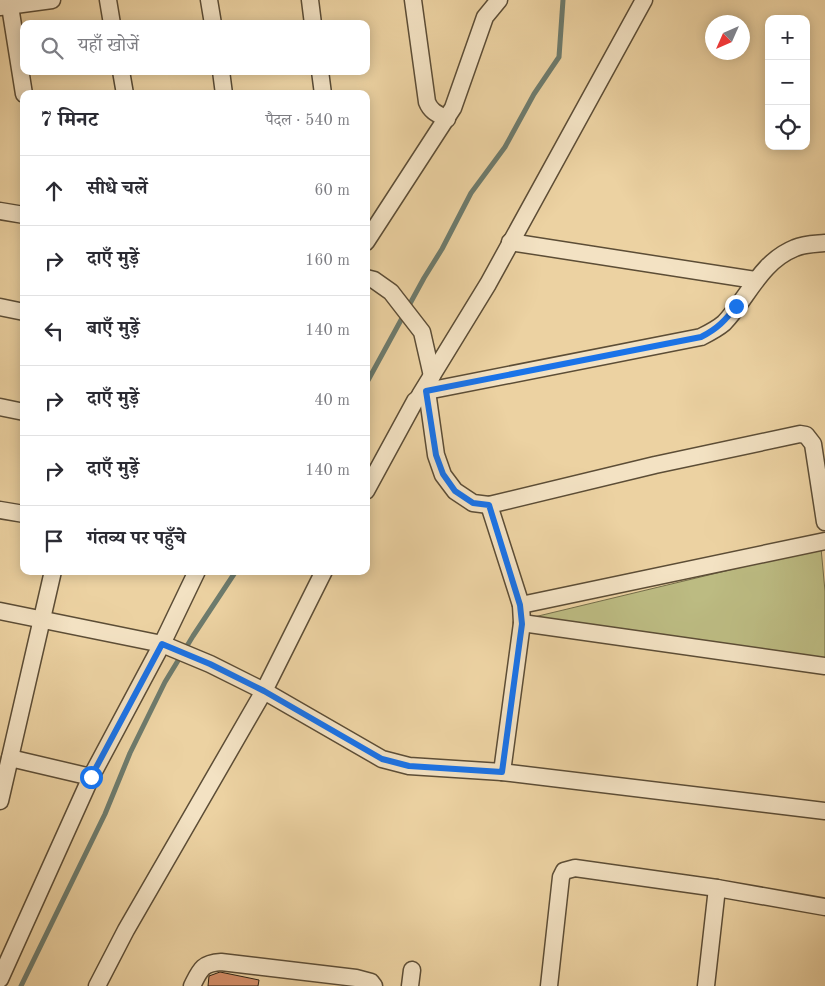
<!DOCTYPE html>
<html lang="hi">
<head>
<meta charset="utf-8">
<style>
	:root { --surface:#fff; --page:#f7f7f7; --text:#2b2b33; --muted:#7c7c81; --line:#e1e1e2 }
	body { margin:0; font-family:"Old Standard TT","Noto Serif Devanagari",serif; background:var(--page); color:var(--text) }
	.controls { position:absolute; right:15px; top:15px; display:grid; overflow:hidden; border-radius:10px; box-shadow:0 2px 12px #0003 }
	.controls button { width:45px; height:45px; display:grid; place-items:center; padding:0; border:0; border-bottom:1px solid var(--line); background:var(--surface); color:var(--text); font:25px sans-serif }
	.compass { position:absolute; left:705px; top:15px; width:45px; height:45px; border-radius:50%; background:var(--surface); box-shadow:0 2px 12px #0003; rotate:225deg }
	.stop { position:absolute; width:15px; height:15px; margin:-11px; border:4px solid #1a73e8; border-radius:50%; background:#fff }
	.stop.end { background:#1a73e8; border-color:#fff; box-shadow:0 1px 5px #0008 }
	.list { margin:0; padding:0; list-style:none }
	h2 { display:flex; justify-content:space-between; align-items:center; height:65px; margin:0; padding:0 20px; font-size:21px }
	h2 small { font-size:16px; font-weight:400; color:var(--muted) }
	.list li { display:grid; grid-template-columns:32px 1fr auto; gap:15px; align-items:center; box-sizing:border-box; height:70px; padding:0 20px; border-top:1px solid var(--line) }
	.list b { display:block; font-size:19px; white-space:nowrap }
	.list em { font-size:16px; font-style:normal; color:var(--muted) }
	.icon { flex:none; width:28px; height:28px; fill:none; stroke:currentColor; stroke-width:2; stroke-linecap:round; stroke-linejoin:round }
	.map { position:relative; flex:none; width:825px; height:986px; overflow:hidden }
	.search { position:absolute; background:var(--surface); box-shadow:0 2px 12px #0003; left:20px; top:20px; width:350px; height:55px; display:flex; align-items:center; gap:12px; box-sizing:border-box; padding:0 18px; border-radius:10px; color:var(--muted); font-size:19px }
	.panel { position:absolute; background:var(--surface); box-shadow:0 2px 12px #0003; left:20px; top:90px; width:350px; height:485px; border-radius:10px }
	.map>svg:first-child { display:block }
</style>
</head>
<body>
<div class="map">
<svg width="825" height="986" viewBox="0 0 825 986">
	<rect width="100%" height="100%" fill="#ecd2a2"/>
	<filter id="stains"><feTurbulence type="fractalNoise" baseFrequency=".004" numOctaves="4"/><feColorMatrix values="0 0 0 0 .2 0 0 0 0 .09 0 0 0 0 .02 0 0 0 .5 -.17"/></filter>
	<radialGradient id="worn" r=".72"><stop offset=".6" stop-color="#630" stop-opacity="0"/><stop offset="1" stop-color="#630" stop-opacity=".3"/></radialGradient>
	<polygon fill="#bcbb82" stroke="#746e4a" points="821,548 825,591 825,659 530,618"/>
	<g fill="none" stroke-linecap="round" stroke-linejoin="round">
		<g stroke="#6d7b6d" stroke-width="5">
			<polyline points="366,384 424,278 442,249 471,193 505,147 534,94 559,57 563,0"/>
			<polyline points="21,986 105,814 130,753 165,682 193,636 236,571"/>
		</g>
	</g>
	<polygon fill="#d68f69" stroke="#2c2112" points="220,972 259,980 258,986 208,986 209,976"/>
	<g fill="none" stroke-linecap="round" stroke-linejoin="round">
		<defs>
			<g id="minor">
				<polyline points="9,0 24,94"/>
				<polyline points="108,0 112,24"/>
				<polyline points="209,0 213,24"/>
				<polyline points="310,0 313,24"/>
				<path d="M413,0L427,102C431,112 438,114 447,119"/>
				<polyline points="0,7 52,0"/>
				<polyline points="121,71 125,94"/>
				<polyline points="221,71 224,94"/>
				<polyline points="320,71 323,94"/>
				<polyline points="0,211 24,215"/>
				<polyline points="366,242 453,108 485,17 499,0"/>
				<polyline points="510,242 755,280"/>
				<polyline points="366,278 374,280 391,292 422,332 432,376"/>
				<polyline points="0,307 24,312"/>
				<polyline points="427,391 436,455 443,475 455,491 473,503 489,505 655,465 800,434 806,435 813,444 825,522"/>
				<polyline points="420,395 488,284 644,0"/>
				<polyline points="0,407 24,412"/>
				<path d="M366,491L415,401L427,391L701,337C709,333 717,329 724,323C748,298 760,262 795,248C804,244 815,244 825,243"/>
				<polyline points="489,505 521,605 522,623 502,772"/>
				<polyline points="0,510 24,514"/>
				<polyline points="521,605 825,541"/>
				<polyline points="0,611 162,644 210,664 264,691 382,759 409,766 502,772 825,811"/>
				<polyline points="522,623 825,666"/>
				<polyline points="10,758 91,777"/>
				<polyline points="0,801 53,571"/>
				<polyline points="717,888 825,907"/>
				<polyline points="0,979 91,777 162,644 197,571"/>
				<polyline points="97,986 126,930 264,691 324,571"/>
				<path d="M192,986C200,970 202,963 221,962L356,978L371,982L374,986"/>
				<polyline points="410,986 412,970"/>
				<polyline points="549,986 561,877 564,871 575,868 717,888 706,986"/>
			</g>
		</defs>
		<use href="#minor" stroke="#5c4d36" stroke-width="19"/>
		<use href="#minor" stroke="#f3e2c3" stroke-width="16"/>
	</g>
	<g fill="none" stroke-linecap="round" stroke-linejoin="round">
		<path stroke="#1a73e8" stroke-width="6" d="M91,777L162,644L210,664L264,691L382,759L409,766L502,772L522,624L520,605L489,505L473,503L455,491L443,474L436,455L426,391L701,337C717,329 726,320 736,306"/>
	</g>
	<rect width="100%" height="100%" filter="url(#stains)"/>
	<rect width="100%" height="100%" fill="url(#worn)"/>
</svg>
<div class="controls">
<button>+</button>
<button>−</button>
<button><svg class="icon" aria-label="locate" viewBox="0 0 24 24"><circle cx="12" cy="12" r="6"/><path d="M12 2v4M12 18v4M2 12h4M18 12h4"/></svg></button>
</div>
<svg class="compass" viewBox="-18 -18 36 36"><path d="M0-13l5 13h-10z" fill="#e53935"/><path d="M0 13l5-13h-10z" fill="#7c7c81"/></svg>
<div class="stop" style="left:91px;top:777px"></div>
<div class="stop end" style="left:736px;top:306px"></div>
<div class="search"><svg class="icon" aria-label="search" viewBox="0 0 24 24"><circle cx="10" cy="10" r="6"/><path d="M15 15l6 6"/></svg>यहाँ खोजें</div>
<section class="panel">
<h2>7 मिनट<small>पैदल · 540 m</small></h2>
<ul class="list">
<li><svg class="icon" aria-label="ahead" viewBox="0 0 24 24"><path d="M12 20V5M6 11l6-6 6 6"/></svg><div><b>सीधे चलें</b></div><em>60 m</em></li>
<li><svg class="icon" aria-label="right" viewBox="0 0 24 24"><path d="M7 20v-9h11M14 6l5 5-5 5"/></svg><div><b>दाएँ मुड़ें</b></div><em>160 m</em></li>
<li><svg class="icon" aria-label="left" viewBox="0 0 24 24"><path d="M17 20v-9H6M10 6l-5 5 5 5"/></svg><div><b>बाएँ मुड़ें</b></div><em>140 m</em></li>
<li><svg class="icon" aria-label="right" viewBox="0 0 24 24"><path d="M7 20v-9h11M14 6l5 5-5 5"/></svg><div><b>दाएँ मुड़ें</b></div><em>40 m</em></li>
<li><svg class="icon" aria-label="right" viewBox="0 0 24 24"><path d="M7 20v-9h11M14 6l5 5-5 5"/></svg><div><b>दाएँ मुड़ें</b></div><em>140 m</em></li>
<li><svg class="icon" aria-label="arrive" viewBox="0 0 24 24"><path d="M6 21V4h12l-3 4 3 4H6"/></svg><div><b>गंतव्य पर पहुँचे</b></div></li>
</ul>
</section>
</div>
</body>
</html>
